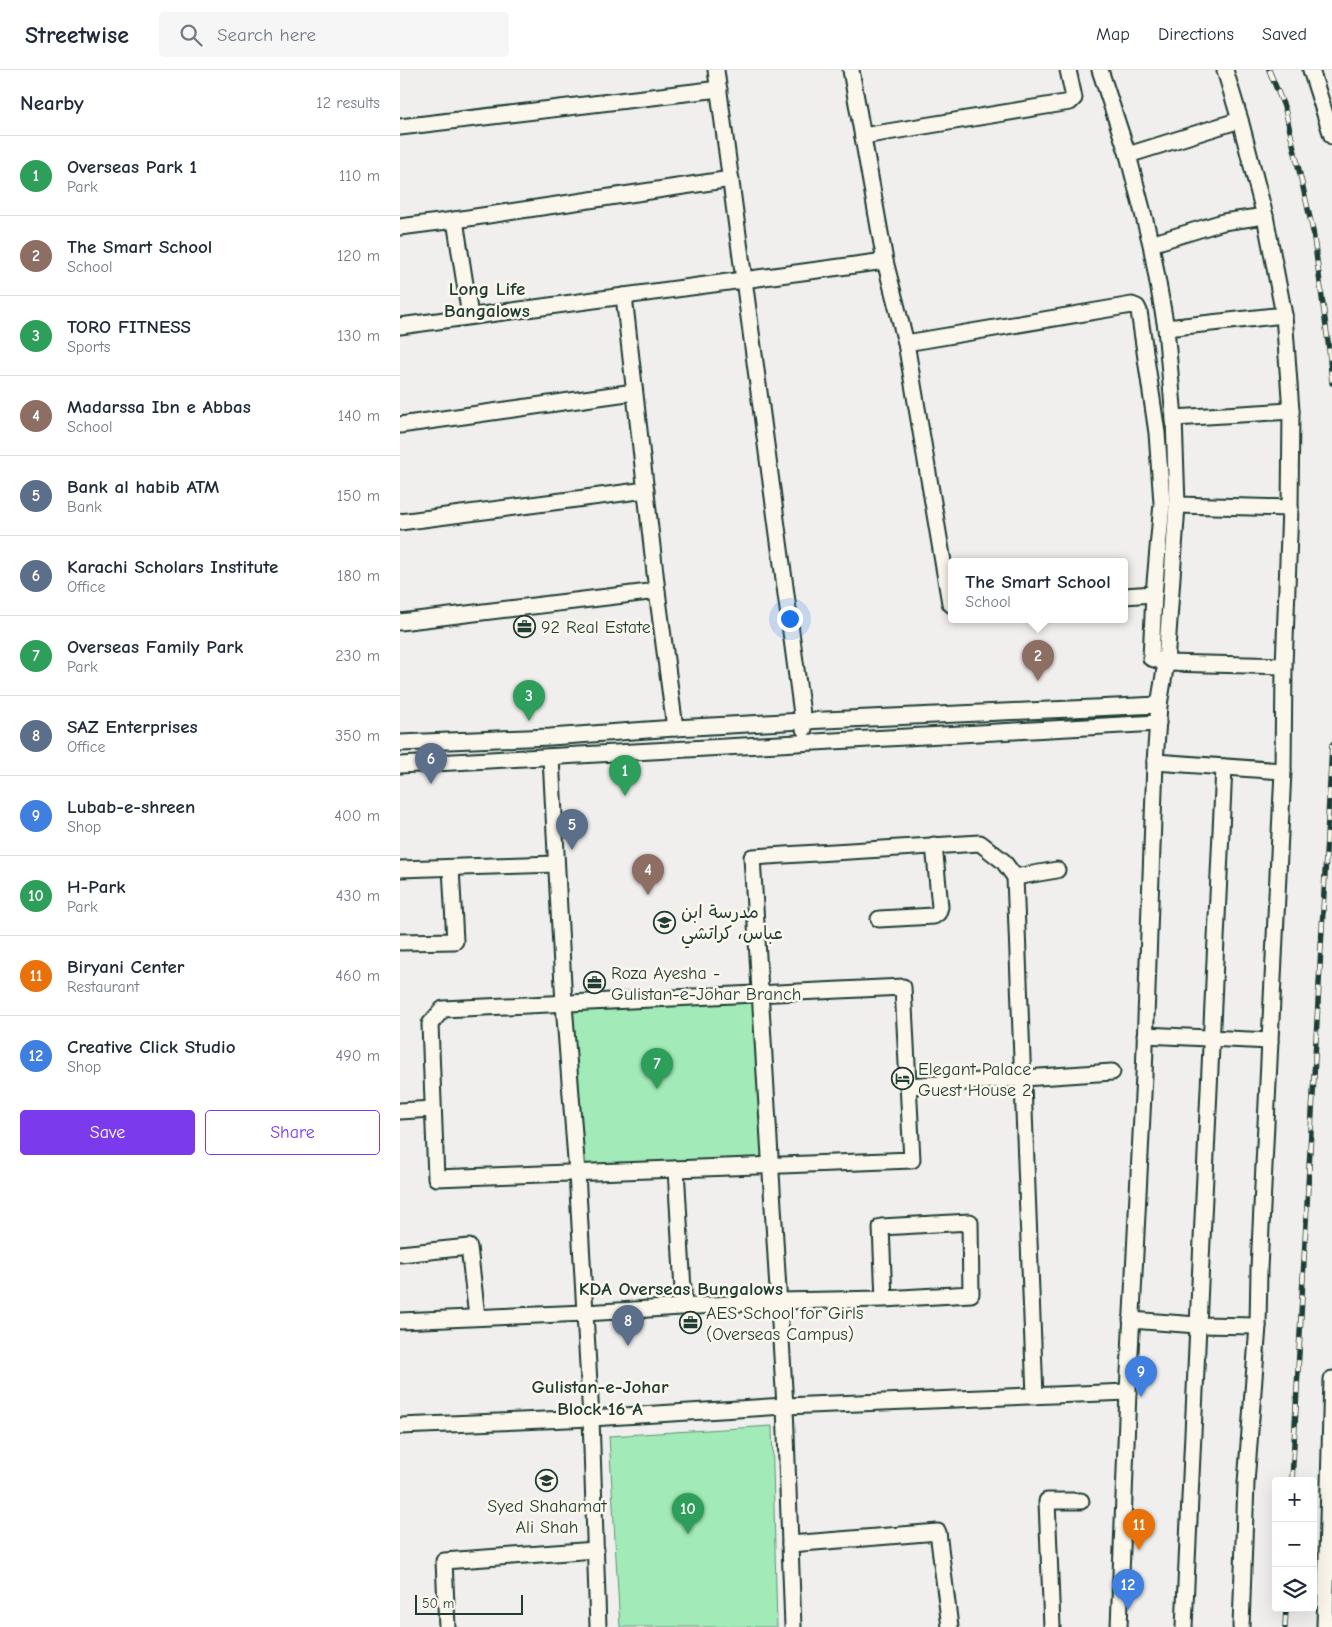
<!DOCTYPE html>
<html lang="en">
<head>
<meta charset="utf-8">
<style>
	:root { --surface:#fff; --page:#f6f6f7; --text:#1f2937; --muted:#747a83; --line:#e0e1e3; --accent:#7c3aed }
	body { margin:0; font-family:"Comic Neue","Playpen Sans Arabic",sans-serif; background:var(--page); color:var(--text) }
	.controls { position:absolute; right:15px; bottom:15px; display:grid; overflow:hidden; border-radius:5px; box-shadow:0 5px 20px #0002 }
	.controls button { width:45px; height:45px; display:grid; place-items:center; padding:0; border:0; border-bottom:1px solid var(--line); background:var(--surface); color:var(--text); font:25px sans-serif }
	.scale { position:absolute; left:15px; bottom:12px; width:108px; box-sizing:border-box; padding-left:5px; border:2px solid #1f3d34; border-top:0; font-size:14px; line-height:18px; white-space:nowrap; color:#1f3d34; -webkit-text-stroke:4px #fbf7ec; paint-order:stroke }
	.you { position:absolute; left:389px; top:548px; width:18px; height:18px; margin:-12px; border:4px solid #fff; border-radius:50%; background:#1a73e8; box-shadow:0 0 0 8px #1a73e833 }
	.badge { display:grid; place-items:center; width:32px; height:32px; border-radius:50%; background:var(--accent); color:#fff; font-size:16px; font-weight:700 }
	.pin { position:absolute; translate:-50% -41px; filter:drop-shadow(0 1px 2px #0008) }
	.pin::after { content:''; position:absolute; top:26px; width:18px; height:15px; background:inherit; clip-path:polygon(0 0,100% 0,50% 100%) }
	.popup { position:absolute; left:548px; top:488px; width:180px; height:65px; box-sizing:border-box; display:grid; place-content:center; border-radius:5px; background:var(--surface); filter:drop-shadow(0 1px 4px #0005); font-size:16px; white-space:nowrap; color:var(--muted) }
	.popup b { font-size:19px; color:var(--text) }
	.popup::after { content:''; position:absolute; left:50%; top:100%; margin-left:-10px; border:10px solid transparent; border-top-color:var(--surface) }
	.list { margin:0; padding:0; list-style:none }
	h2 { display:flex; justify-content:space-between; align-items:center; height:65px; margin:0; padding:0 20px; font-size:21px }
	h2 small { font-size:16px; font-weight:400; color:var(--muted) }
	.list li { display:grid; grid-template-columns:32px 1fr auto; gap:15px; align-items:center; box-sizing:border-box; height:80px; padding:0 20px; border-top:1px solid var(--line) }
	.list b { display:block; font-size:19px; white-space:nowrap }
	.list p { margin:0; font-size:16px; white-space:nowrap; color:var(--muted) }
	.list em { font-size:16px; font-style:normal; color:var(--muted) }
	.actions { display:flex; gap:10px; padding:15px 20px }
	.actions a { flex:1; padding:11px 0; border:1px solid var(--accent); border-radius:5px; text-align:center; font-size:18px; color:var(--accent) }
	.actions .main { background:var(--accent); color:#fff }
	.icon { flex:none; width:28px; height:28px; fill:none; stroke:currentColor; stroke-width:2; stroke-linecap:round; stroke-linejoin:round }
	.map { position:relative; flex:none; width:932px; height:1557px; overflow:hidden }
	header { display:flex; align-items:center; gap:30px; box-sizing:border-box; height:70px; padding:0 25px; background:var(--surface); border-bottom:1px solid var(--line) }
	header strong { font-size:24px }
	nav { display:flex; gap:28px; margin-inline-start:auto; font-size:18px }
	.search { width:350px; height:45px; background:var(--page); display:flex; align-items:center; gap:12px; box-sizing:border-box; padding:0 18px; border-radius:5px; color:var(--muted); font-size:19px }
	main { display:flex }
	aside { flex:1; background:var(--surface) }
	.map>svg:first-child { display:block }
</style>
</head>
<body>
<header>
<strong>Streetwise</strong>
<div class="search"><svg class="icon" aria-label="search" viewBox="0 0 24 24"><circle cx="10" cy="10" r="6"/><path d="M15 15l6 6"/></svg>Search here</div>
<nav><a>Map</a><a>Directions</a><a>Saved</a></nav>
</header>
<main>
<aside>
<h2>Nearby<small>12 results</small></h2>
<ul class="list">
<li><span class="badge" style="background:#2e9e5b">1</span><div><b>Overseas Park 1</b><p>Park</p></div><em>110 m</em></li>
<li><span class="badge" style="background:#8d6e63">2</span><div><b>The Smart School</b><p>School</p></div><em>120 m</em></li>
<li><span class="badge" style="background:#2e9e5b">3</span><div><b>TORO FITNESS</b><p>Sports</p></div><em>130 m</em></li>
<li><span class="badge" style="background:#8d6e63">4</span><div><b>Madarssa Ibn e Abbas</b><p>School</p></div><em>140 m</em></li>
<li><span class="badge" style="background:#5c6f8a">5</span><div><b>Bank al habib ATM</b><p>Bank</p></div><em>150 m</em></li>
<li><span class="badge" style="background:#5c6f8a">6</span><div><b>Karachi Scholars Institute</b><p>Office</p></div><em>180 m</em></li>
<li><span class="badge" style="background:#2e9e5b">7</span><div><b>Overseas Family Park</b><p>Park</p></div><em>230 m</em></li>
<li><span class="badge" style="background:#5c6f8a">8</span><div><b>SAZ Enterprises</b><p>Office</p></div><em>350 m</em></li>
<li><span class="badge" style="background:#3f7fe0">9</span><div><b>Lubab-e-shreen</b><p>Shop</p></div><em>400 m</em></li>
<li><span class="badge" style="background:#2e9e5b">10</span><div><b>H-Park</b><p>Park</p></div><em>430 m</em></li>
<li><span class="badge" style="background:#e8710a">11</span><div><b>Biryani Center</b><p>Restaurant</p></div><em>460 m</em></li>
<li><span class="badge" style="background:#3f7fe0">12</span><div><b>Creative Click Studio</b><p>Shop</p></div><em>490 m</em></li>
</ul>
<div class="actions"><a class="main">Save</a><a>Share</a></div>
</aside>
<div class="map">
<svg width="932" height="1557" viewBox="0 0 932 1557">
	<rect width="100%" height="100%" fill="#f0efee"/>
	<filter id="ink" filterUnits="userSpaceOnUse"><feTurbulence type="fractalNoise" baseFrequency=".02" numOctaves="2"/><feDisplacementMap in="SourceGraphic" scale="10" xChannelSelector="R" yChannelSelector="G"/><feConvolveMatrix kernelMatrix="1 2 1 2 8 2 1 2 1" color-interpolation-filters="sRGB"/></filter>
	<g filter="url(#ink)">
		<g fill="#a2eab7" stroke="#609476">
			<polygon points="360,925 370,1095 177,1103 164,934"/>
			<polygon points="372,1356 377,1557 220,1557 209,1366"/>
		</g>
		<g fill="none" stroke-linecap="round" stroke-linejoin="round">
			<defs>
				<g id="minor">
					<polyline points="316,0 404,659"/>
					<polyline points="451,0 485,191 506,273 550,533 552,535"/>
					<polyline points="700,0 728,85 751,174 766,258 774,348 777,435 766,593 759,635 755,692 744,1005 728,1322 719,1557"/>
					<polyline points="825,0 840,50 865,146 884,245 891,341 890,438 884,596 883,701 859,1199 858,1256 846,1413 841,1557"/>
					<polyline points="911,0 932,66"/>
					<polyline points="0,57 319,19"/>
					<polyline points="463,66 670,32 674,28 668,0"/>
					<polyline points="728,85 840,50"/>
					<polyline points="55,150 70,246"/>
					<polyline points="0,157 55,150 331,109"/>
					<polyline points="751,174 823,152 865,146"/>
					<polyline points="224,226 257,521 275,658"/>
					<polyline points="0,256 485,191"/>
					<polyline points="766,258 884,245"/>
					<polyline points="506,273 732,235 737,237 739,241 757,363 762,433 754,524 751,588 766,593 884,596"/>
					<polyline points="774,348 891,341"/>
					<polyline points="0,355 234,322"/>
					<polyline points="777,435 890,438"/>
					<polyline points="0,452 246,420"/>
					<polyline points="724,526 754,524"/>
					<polyline points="0,552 257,521"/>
					<polyline points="0,673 150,667 275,658 403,651 759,635"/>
					<polyline points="151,688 164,934 177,1103 191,1348 198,1557"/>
					<polyline points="755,692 883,701"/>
					<polyline points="0,695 758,653"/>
					<polyline points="0,799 156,794"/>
					<polyline points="615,807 635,1326"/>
					<polyline points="479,849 534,846 538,843 540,837 534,775"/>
					<polyline points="0,872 55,871 51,798"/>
					<polygon points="503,917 512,1090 36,1108 30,954 43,939"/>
					<polyline points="745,965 870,971"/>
					<polyline points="508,1016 712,1002"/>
					<polyline points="0,1041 33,1039"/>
					<polyline points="276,1099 284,1237"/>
					<polyline points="0,1184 69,1177 77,1247"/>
					<polyline points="731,1250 797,1255 858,1256"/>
					<polyline points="0,1251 185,1243 378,1231 484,1229 571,1224 570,1152 481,1157 484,1229"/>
					<polyline points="0,1356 191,1348 385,1336 728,1322"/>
					<polyline points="390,1474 538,1462 550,1557"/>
					<polyline points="47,1557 44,1491 196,1480"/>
					<polyline points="393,1557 385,1336 352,787 580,773 603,791 615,807 657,800"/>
					<polyline points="652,1557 647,1431 681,1431"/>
					<polyline points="784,1557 824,697"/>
					<polyline points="925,1557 932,1309"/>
				</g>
			</defs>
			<use href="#minor" stroke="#1f3d34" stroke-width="19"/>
			<use href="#minor" stroke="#fbf7ec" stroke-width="15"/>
			<defs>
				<g id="rail">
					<polyline points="869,0 885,39 913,161 929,279 932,313"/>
					<polyline points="892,1411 932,675"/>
					<polyline points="885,1557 886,1538"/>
				</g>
			</defs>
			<use href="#rail" stroke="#1f3d34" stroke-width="5.5"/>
			<use href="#rail" stroke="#fbf7ec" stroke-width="4" stroke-dasharray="11" stroke-linecap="butt"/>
		</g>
	</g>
	<defs>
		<symbol id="office-ring" viewBox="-11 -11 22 22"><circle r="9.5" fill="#fbf7ec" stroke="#1f3d34" stroke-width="1.5"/><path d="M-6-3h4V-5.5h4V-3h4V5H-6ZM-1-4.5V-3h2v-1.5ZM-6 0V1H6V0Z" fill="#1f3d34"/></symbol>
		<symbol id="university-ring" viewBox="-11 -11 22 22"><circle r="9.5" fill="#fbf7ec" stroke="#1f3d34" stroke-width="1.5"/><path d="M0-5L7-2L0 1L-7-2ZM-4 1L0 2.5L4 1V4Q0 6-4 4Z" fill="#1f3d34"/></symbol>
		<symbol id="hotel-ring" viewBox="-11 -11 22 22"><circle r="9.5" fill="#fbf7ec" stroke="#1f3d34" stroke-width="1.5"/><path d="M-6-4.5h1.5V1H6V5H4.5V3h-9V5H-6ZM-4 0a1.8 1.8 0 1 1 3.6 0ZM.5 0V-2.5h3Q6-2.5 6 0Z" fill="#1f3d34"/></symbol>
	</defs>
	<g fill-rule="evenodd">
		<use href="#office-ring" x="112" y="544" width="25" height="25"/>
		<use href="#university-ring" x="252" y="840" width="25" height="25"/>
		<use href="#office-ring" x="182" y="900" width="25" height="25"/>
		<use href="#hotel-ring" x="490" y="996" width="25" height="25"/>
		<use href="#office-ring" x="278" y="1240" width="25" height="25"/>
		<use href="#university-ring" x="134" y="1398" width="25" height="25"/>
	</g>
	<g text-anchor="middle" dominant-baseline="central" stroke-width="5" stroke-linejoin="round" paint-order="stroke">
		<g font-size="18" fill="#1f3d34" stroke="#fbf7ec" text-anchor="start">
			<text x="141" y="557">92 Real Estate</text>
			<text x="281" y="842">مدرسة ابن<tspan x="281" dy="21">عباس، كراتشي</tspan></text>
			<text x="211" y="903">Roza Ayesha -<tspan x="211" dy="21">Gulistan-e-Johar Branch</tspan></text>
			<text x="518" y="999">Elegant Palace<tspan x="518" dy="21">Guest House 2</tspan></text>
			<text x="306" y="1243">AES School for Girls<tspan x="306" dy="21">(Overseas Campus)</tspan></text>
			<text x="147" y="1436" text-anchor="middle">Syed Shahamat<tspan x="147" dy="21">Ali Shah</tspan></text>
		</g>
		<g font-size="19" font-weight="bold" fill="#1f3d34" stroke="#fbf7ec">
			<text x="87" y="219">Long Life<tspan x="87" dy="22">Bangalows</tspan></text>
			<text x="281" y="1219">KDA Overseas Bungalows</text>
			<text x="200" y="1317">Gulistan-e-Johar<tspan x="200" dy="22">Block 16 A</tspan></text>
		</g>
	</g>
</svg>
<div class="controls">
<button>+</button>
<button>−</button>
<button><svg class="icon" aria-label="layers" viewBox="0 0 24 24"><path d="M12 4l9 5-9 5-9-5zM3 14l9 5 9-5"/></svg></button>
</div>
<div class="scale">50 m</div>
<div class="you"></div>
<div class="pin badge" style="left:225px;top:726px;background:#2e9e5b">1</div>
<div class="pin badge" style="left:638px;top:611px;background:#8d6e63">2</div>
<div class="popup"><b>The Smart School</b>School</div>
<div class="pin badge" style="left:129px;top:651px;background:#2e9e5b">3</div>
<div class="pin badge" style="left:248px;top:825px;background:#8d6e63">4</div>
<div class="pin badge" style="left:172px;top:780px;background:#5c6f8a">5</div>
<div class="pin badge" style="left:31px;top:714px;background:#5c6f8a">6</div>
<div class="pin badge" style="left:257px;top:1019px;background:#2e9e5b">7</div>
<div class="pin badge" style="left:228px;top:1276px;background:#5c6f8a">8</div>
<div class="pin badge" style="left:741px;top:1327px;background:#3f7fe0">9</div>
<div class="pin badge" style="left:288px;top:1464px;background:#2e9e5b">10</div>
<div class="pin badge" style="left:739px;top:1480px;background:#e8710a">11</div>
<div class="pin badge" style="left:728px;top:1540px;background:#3f7fe0">12</div>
</div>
</main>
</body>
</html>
